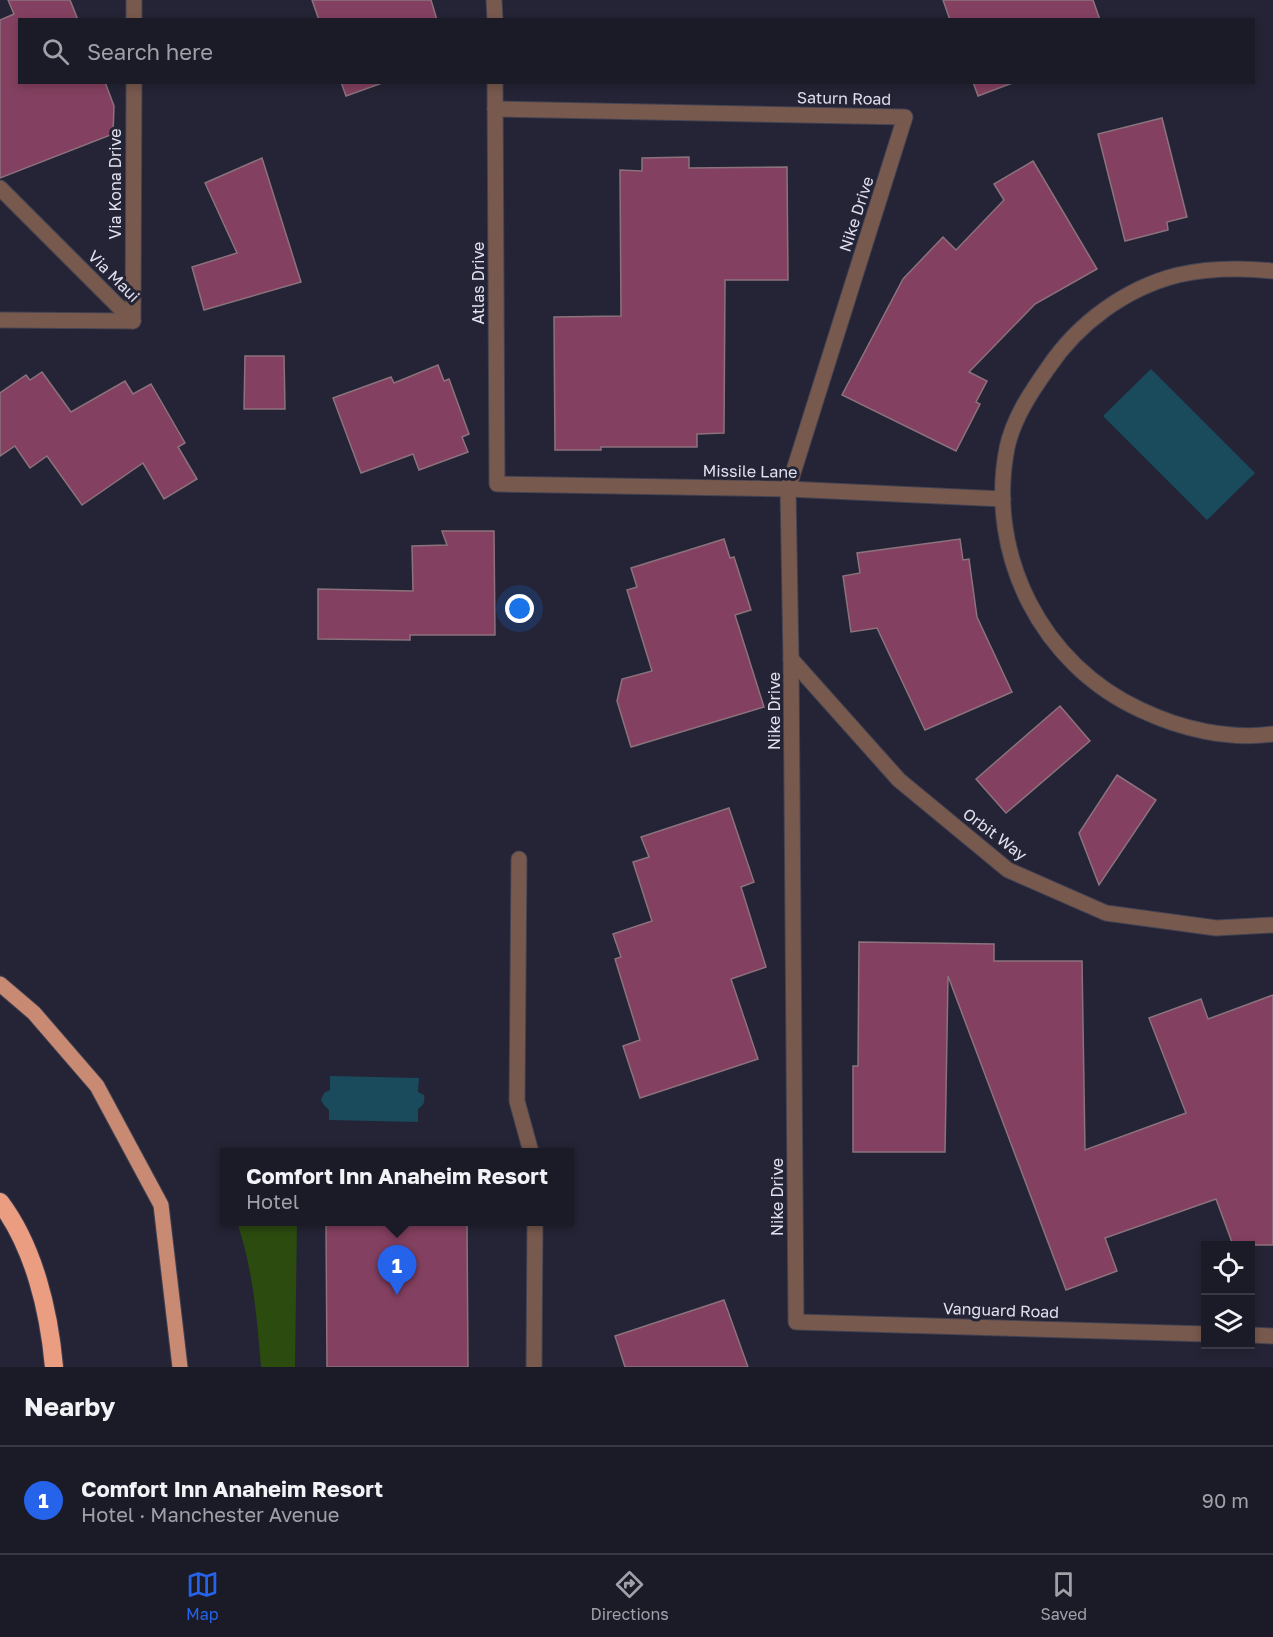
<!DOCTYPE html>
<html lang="en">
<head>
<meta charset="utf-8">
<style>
	:root { --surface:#1b1b28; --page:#242430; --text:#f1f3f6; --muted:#a0a1a8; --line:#393945; --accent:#2563eb }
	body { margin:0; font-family:"Golos Text",sans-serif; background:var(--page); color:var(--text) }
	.controls { position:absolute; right:18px; bottom:18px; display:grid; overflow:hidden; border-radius:0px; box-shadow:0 3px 9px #0003 }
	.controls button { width:54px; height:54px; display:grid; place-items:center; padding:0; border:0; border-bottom:2px solid var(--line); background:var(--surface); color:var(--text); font:30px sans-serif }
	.you { position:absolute; left:520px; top:609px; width:21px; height:21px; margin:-15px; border:4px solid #fff; border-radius:50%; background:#1a73e8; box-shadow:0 0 0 9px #1a73e833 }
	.badge { display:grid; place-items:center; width:39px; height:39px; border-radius:50%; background:var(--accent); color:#fff; font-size:20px; font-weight:700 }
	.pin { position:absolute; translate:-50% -50px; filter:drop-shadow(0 2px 3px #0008) }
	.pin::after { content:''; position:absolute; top:32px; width:21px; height:18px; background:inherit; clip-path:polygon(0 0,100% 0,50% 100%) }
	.popup { position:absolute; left:220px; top:1148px; width:354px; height:78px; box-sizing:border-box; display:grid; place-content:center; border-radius:0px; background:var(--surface); filter:drop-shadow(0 2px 4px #0005); font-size:20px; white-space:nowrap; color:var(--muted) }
	.popup b { font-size:22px; color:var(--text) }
	.popup::after { content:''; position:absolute; left:50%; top:100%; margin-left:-12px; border:12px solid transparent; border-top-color:var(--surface) }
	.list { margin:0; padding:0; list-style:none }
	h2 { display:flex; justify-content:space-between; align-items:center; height:78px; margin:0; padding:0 24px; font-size:26px }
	h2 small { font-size:20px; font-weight:400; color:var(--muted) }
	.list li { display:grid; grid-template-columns:39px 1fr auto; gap:18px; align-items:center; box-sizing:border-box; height:108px; padding:0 24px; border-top:2px solid var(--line) }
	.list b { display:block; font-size:22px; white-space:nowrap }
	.list p { margin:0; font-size:20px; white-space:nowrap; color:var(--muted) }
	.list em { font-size:20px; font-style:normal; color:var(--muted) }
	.icon { flex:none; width:33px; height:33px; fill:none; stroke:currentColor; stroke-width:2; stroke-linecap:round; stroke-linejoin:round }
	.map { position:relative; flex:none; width:1273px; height:1367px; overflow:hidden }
	.search { position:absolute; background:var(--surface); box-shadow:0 3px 9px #0003; left:18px; right:18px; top:18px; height:66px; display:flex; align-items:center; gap:15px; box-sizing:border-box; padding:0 21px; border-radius:0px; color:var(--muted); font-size:22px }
	.sheet { height:186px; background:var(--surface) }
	nav { display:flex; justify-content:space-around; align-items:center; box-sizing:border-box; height:84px; border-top:2px solid var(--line); background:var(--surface); font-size:16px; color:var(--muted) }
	nav a { display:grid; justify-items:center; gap:3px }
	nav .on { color:var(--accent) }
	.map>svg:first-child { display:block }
</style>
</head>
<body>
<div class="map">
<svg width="1273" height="1367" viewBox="0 0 1273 1367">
	<rect width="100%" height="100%" fill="#242436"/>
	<path fill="#2c4b0f" d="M237,1222H297L295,1367H261C257,1318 253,1269 237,1222Z"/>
	<g fill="#194b5d">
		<polygon points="1151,369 1255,473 1207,520 1103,416"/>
		<path d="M330,1076L419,1078L418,1092L424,1095C425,1102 424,1105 418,1109V1122L329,1120V1110L324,1105L321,1100L324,1093L330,1090Z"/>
	</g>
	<g fill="#844060" stroke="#8b727c" stroke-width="1.5">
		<polygon points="8,0 70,0 78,20 20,20 20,82 105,82 114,106 113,134 0,178 0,20 14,14"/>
		<polygon points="312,0 431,0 437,20 319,20"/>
		<polygon points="943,0 1093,0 1100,20 950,20"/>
		<polygon points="341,82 385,82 346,96"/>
		<polygon points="973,82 1015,82 978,96"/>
		<polygon points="1162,118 1187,217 1167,222 1168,230 1125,241 1098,134"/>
		<polygon points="689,157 689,168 787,167 788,280 725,280 724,433 697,434 697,447 601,447 601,450 555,450 554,317 621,316 620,170 642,171 642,158"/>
		<polygon points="262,158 301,282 204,310 192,267 237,253 205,183"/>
		<polygon points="1033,161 1097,269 1035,304 969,372 987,381 976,402 980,404 956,451 842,395 903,279 943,237 956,250 1004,200 994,184"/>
		<polygon points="245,356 284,356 285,409 244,409"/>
		<polygon points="438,365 444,381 449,379 469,434 462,437 468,452 419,470 413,454 361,473 333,398 391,377 394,383"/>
		<polygon points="42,372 71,412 125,381 133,394 151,384 185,443 178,447 197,479 164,499 143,463 82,505 47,456 30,468 15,446 0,456 0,393 26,375 30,380"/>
		<polygon points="442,531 494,531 495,635 410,635 410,640 318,639 318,589 413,591 412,546 447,545"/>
		<polygon points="724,539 730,558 734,557 751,610 735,615 764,707 631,747 617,701 622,679 652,671 627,590 637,587 631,568"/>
		<polygon points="960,539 963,560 969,559 977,617 1012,692 925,730 877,628 851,632 843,576 860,573 857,553"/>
		<polygon points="1060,706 1090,741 1006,813 976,779"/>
		<polygon points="1117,775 1156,800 1099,885 1079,833"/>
		<polygon points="729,808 754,882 741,887 766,967 731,979 758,1059 640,1098 623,1046 640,1040 615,959 621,957 613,934 652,921 633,862 649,857 641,837"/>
		<polygon points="859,942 994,944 994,961 1082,961 1085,1150 1186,1113 1149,1018 1201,999 1208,1019 1273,995 1273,1245 1233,1245 1216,1199 1105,1238 1117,1271 1066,1290 948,976 945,1152 853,1152 853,1066 858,1066"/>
		<polygon points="326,1221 467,1223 468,1367 327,1367"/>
		<polygon points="724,1300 748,1367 625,1367 615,1336"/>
	</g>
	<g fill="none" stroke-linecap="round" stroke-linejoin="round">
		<defs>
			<g id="service">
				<polyline points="494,0 495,20"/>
				<polyline points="495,82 497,484 788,489 1003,499"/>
				<polyline points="495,109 905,117 788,489 791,659 796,1322 1206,1334"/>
				<path d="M1273,271C1242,268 1209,268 1178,275C1126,288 1078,323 1048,368C1031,392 1013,419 1007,448C986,555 1042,665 1141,710C1181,729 1228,740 1273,734"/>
				<polyline points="791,659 899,780 1008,870 1106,913 1216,928 1273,925"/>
				<polyline points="519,859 517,1101 531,1152"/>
				<polyline points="1250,1335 1273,1336"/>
				<polyline points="534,1367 535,1222"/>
			</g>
			<g id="minor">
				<polyline points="134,20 134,0"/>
				<polyline points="0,188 133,321"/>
				<polyline points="0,320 133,321"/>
				<polyline points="133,321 134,82"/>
			</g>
			<polyline id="primary" points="0,984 34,1013 97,1086 161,1205 180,1367"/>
			<path id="motorway" d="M0,1202C34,1247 49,1311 54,1367"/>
		</defs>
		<use href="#service" stroke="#424253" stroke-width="17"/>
		<use href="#minor" stroke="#424253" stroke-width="17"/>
		<use href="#primary" stroke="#424253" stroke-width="17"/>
		<use href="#motorway" stroke="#424253" stroke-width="20"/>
		<use href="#service" stroke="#78594d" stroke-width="15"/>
		<use href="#minor" stroke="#78594d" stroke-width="15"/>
		<use href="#primary" stroke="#c98a73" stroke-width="15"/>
		<use href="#motorway" stroke="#ea9d81" stroke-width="18"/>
	</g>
	<g text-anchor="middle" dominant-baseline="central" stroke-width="6" stroke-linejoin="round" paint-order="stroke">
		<g font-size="16" fill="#e0e1ee" stroke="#242436">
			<text transform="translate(844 98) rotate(1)">Saturn Road</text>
			<text transform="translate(115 184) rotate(-90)">Via Kona Drive</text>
			<text transform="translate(856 214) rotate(-72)">Nike Drive</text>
			<text transform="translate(114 276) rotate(45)">Via Maui</text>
			<text transform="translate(478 283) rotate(-90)">Atlas Drive</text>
			<text transform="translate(750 471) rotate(1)">Missile Lane</text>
			<text transform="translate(774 711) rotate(-90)">Nike Drive</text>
			<text transform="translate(995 834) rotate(37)">Orbit Way</text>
			<text transform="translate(777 1197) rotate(-90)">Nike Drive</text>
			<text transform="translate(1001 1310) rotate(2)">Vanguard Road</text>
		</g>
	</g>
</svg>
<div class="controls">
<button><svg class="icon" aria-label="locate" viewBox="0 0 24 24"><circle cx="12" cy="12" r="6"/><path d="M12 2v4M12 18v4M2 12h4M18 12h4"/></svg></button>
<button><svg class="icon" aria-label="layers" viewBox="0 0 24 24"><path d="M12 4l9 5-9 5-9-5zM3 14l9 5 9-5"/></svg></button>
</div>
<div class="you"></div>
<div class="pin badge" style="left:397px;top:1295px">1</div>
<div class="popup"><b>Comfort Inn Anaheim Resort</b>Hotel</div>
<div class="search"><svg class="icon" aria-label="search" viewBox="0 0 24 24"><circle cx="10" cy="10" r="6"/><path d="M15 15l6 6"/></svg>Search here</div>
</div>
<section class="sheet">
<h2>Nearby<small></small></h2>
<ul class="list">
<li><span class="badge">1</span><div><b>Comfort Inn Anaheim Resort</b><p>Hotel · Manchester Avenue</p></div><em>90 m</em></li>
</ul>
</section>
<nav>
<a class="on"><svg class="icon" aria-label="map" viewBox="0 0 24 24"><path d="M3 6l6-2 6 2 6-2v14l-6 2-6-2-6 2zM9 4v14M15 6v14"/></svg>Map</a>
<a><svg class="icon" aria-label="directions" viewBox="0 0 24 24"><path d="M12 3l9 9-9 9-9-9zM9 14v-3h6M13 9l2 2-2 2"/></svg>Directions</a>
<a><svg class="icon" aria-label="saved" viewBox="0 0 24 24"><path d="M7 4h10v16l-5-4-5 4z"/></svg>Saved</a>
</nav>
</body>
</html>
